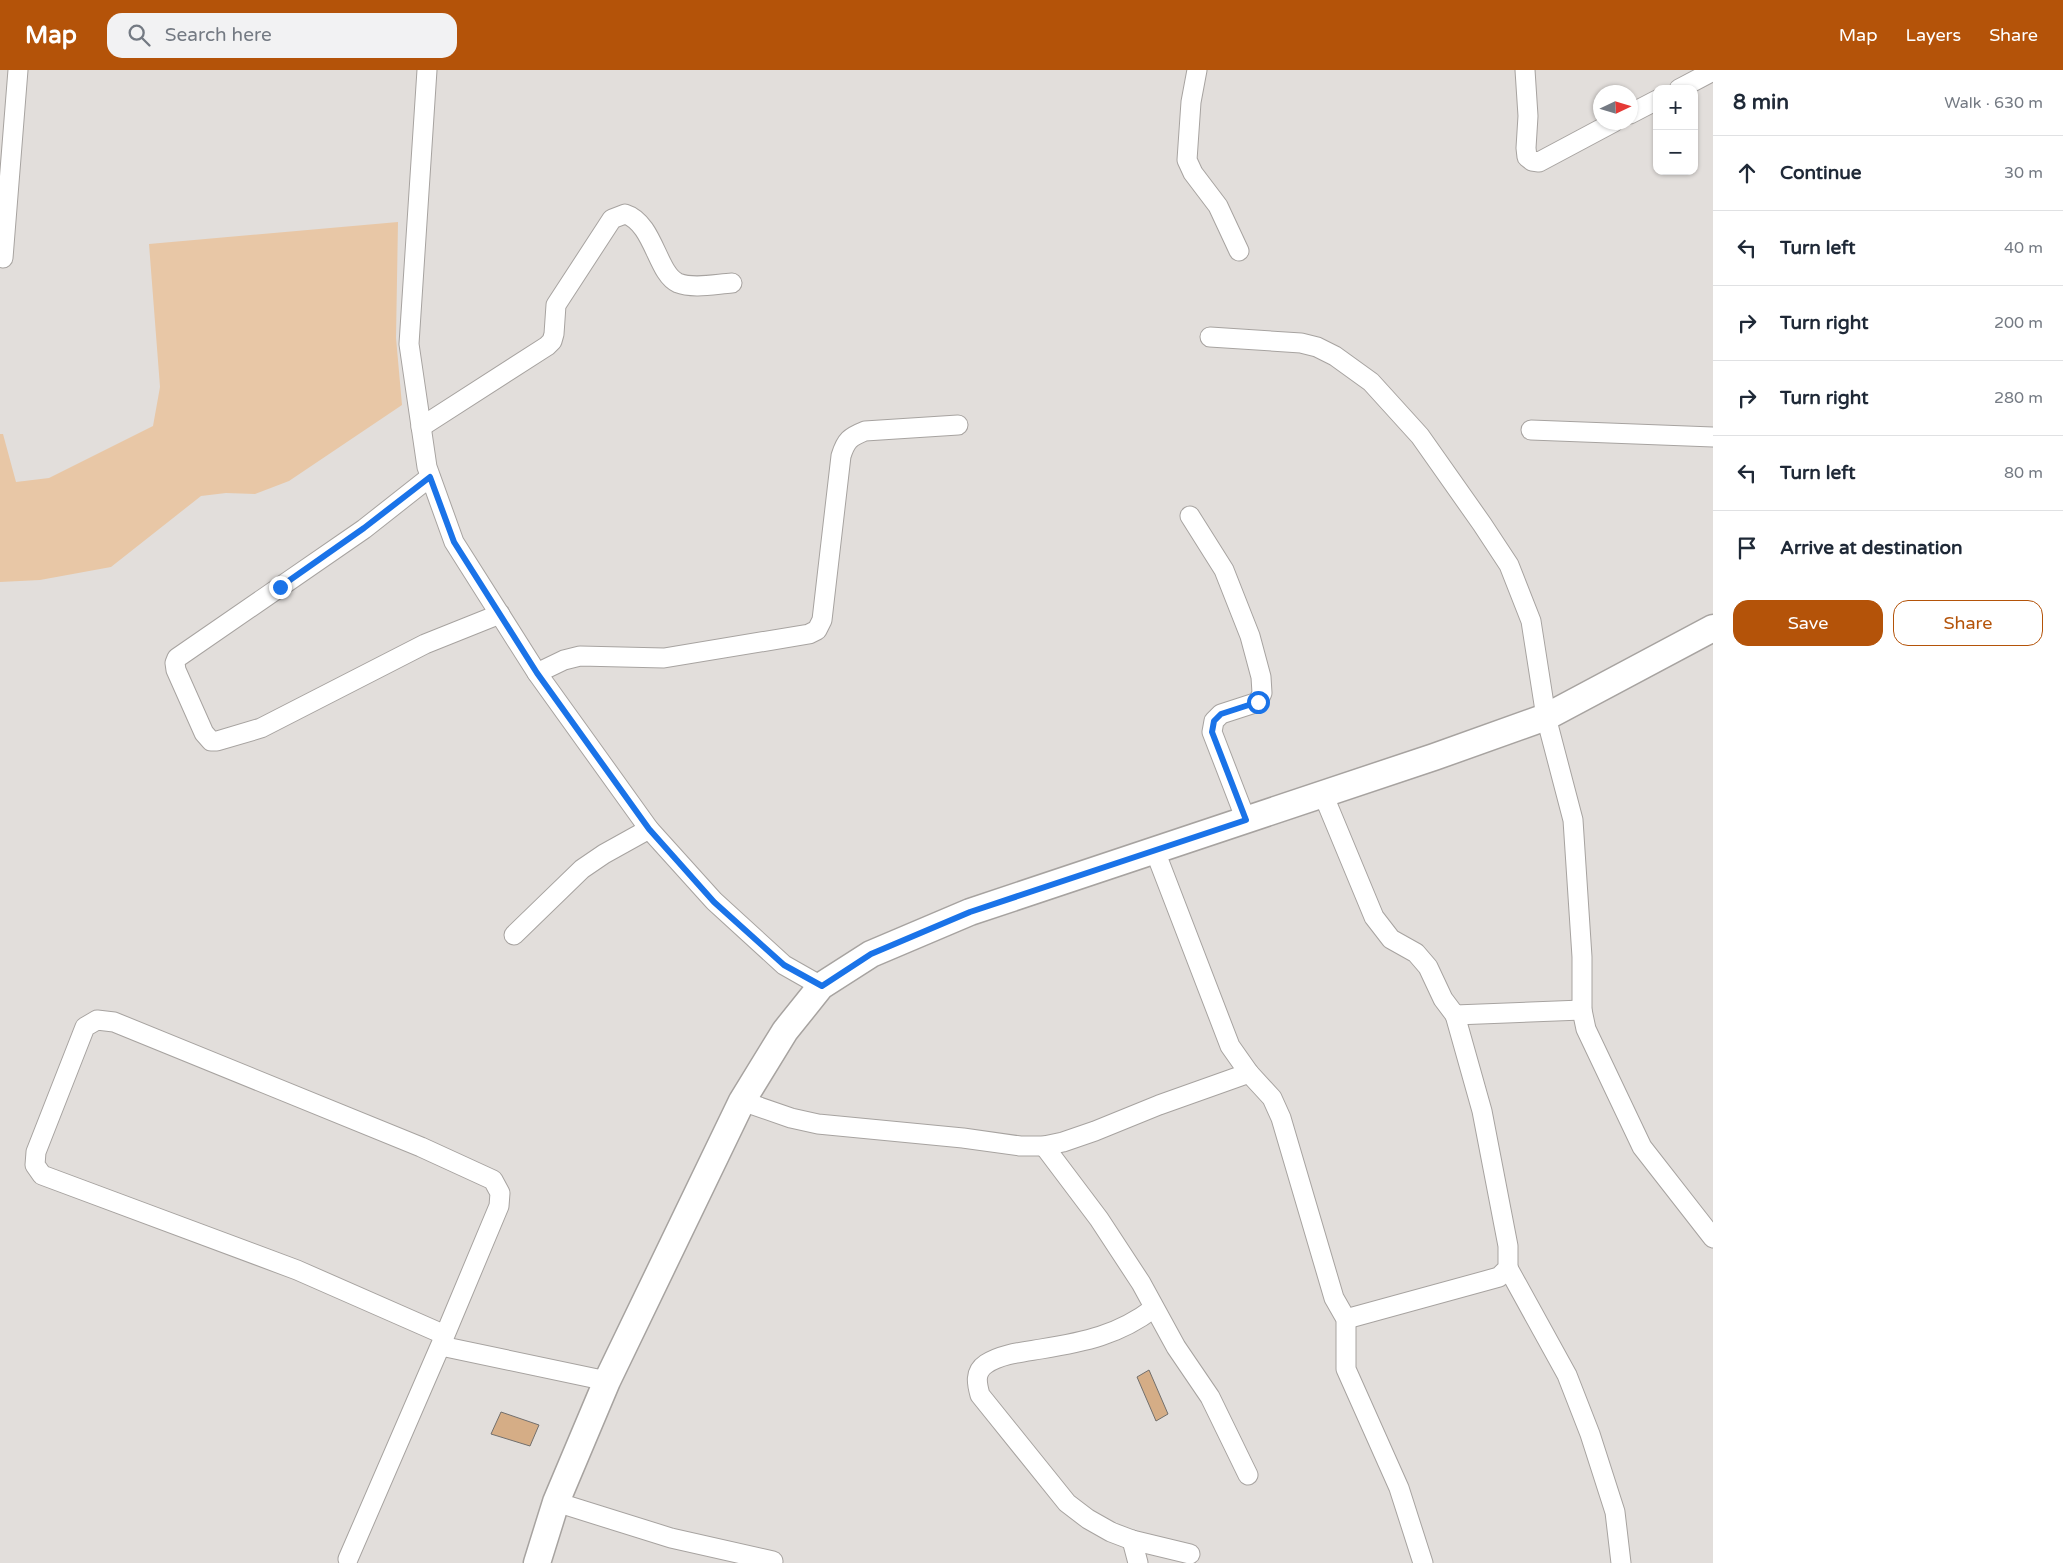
<!DOCTYPE html>
<html lang="en">
<head>
<meta charset="utf-8">
<style>
	:root { --surface:#fff; --page:#f2f2f3; --text:#1f2937; --muted:#747a83; --line:#e0e1e3; --accent:#b45309 }
	body { margin:0; font-family:"Varela Round",sans-serif; background:var(--page); color:var(--text) }
	.controls { position:absolute; right:15px; top:15px; display:grid; overflow:hidden; border-radius:10px; box-shadow:0 1px 4px #0004 }
	.controls button { width:45px; height:45px; display:grid; place-items:center; padding:0; border:0; border-bottom:1px solid var(--line); background:var(--surface); color:var(--text); font:25px sans-serif }
	.compass { position:absolute; left:1593px; top:15px; width:45px; height:45px; border-radius:50%; background:var(--surface); box-shadow:0 1px 4px #0004; rotate:86deg }
	.stop { position:absolute; width:15px; height:15px; margin:-11px; border:4px solid #1a73e8; border-radius:50%; background:#fff }
	.stop.end { background:#1a73e8; border-color:#fff; box-shadow:0 1px 5px #0008 }
	.list { margin:0; padding:0; list-style:none }
	h2 { display:flex; justify-content:space-between; align-items:center; height:65px; margin:0; padding:0 20px; font-size:21px }
	h2 small { font-size:16px; font-weight:400; color:var(--muted) }
	.list li { display:grid; grid-template-columns:32px 1fr auto; gap:15px; align-items:center; box-sizing:border-box; height:75px; padding:0 20px; border-top:1px solid var(--line) }
	.list b { display:block; font-size:19px; white-space:nowrap }
	.list em { font-size:16px; font-style:normal; color:var(--muted) }
	.actions { display:flex; gap:10px; padding:15px 20px }
	.actions a { flex:1; padding:11px 0; border:1px solid var(--accent); border-radius:15px; text-align:center; font-size:18px; color:var(--accent) }
	.actions .main { background:var(--accent); color:#fff }
	.icon { flex:none; width:28px; height:28px; fill:none; stroke:currentColor; stroke-width:2; stroke-linecap:round; stroke-linejoin:round }
	.map { position:relative; flex:none; width:1713px; height:1493px; overflow:hidden }
	header { display:flex; align-items:center; gap:30px; box-sizing:border-box; height:70px; padding:0 25px; background:var(--accent); color:#fff }
	header strong { font-size:24px }
	nav { display:flex; gap:28px; margin-inline-start:auto; font-size:18px }
	.search { width:350px; height:45px; background:var(--page); display:flex; align-items:center; gap:12px; box-sizing:border-box; padding:0 18px; border-radius:15px; color:var(--muted); font-size:19px }
	main { display:flex }
	aside { flex:1; background:var(--surface) }
	.map>svg:first-child { display:block }
</style>
</head>
<body>
<header>
<strong>Map</strong>
<div class="search"><svg class="icon" aria-label="search" viewBox="0 0 24 24"><circle cx="10" cy="10" r="6"/><path d="M15 15l6 6"/></svg>Search here</div>
<nav><a>Map</a><a>Layers</a><a>Share</a></nav>
</header>
<main>
<div class="map">
<svg width="1713" height="1493" viewBox="0 0 1713 1493">
	<rect width="100%" height="100%" fill="#e2dedb"/>
	<polygon fill="#e8c7a6" points="398,152 396,268 402,335 289,411 255,424 226,423 201,426 111,497 40,510 0,512 0,364 3,364 16,412 49,408 153,356 160,317 149,174"/>
	<g fill="#d5ad86" stroke="#726f6c">
		<polygon points="1149,1300 1168,1344 1156,1351 1137,1307"/>
		<polygon points="501,1342 539,1355 530,1376 491,1364"/>
	</g>
	<g fill="none" stroke-linecap="round" stroke-linejoin="round">
		<defs>
			<g id="minor">
				<polyline points="427,0 409,274 427,397 454,472 537,603 649,759 714,831 784,895 821,916"/>
				<polyline points="1197,0 1191,32 1187,90 1193,103 1218,136 1239,181"/>
				<polyline points="1525,0 1528,46 1526,78 1527,87 1532,91 1539,92 1614,52"/>
				<polyline points="1679,19 1713,1"/>
				<polyline points="1630,44 1657,30"/>
				<polyline points="3,188 18,0"/>
				<polyline points="1210,267 1301,273 1317,277 1335,286 1371,312 1420,366 1482,454 1509,495 1531,551 1546,647 1573,750 1582,887 1582,940 1586,959 1642,1077 1713,1168"/>
				<path d="M421,357L547,276L552,271L554,264L556,235L612,149L625,144C654,153 657,204 678,213C693,219 716,214 732,213"/>
				<polyline points="1531,360 1713,367"/>
				<polyline points="430,407 364,459 177,588 175,593 176,600 204,663 211,671 217,671 261,658 425,574 500,544"/>
				<polyline points="1190,446 1224,500 1250,566 1261,607 1262,623 1258,632 1221,644 1214,651 1212,662 1246,750"/>
				<path d="M537,603L564,590L580,586L664,588L809,564L817,560L822,550L841,386C846,370 850,367 865,361L958,355"/>
				<polyline points="1323,724 1374,847 1391,869 1416,883 1428,897 1443,929 1455,945 1582,940"/>
				<polyline points="1155,781 1230,976 1249,1003 1272,1028 1281,1048 1334,1228 1346,1249 1346,1299 1399,1418 1423,1493"/>
				<polyline points="514,865 582,799 604,784 649,759"/>
				<polyline points="742,1031 791,1048 818,1054 963,1068 1020,1076 1044,1076 1063,1072 1095,1061 1159,1035 1249,1003"/>
				<polyline points="1044,1076 1099,1149 1141,1213 1176,1277 1210,1327 1248,1405"/>
				<polyline points="1508,1198 1567,1305 1590,1364 1615,1442 1621,1493"/>
				<path d="M1154,1238C1119,1265 1084,1272 1041,1279C1023,1282 1001,1284 986,1294C974,1302 977,1314 980,1325L1067,1433L1088,1449L1111,1462L1132,1470L1190,1484"/>
				<polyline points="1346,1249 1499,1207 1508,1198 1508,1176 1482,1041 1455,945"/>
				<polyline points="441,1276 607,1311"/>
				<polyline points="556,1432 671,1468 773,1491"/>
				<polyline points="1132,1470 1138,1493"/>
				<polyline points="348,1489 445,1265 499,1136 500,1123 493,1110 421,1077 114,952 97,950 85,957 36,1082 35,1095 42,1105 297,1200 445,1265"/>
			</g>
			<polyline id="secondary" points="537,1493 556,1432 607,1311 742,1031 785,961 821,916 871,884 970,842 1434,687 1546,647 1713,558"/>
		</defs>
		<use href="#minor" stroke="#a7a3a0" stroke-width="21"/>
		<use href="#secondary" stroke="#a7a3a0" stroke-width="29"/>
		<use href="#minor" stroke="#fff" stroke-width="19"/>
		<use href="#secondary" stroke="#fff" stroke-width="26"/>
	</g>
	<g fill="none" stroke-linecap="round" stroke-linejoin="round">
		<polyline stroke="#1a73e8" stroke-width="6" points="280,517 364,458 430,407 454,472 537,603 649,759 714,832 784,895 822,916 871,884 970,842 1246,750 1212,662 1214,651 1221,644 1258,632"/>
	</g>
</svg>
<div class="controls">
<button>+</button>
<button>−</button>
</div>
<svg class="compass" viewBox="-18 -18 36 36"><path d="M0-13l5 13h-10z" fill="#e53935"/><path d="M0 13l5-13h-10z" fill="#747a83"/></svg>
<div class="stop" style="left:1258px;top:632px"></div>
<div class="stop end" style="left:280px;top:517px"></div>
</div>
<aside>
<h2>8 min<small>Walk · 630 m</small></h2>
<ul class="list">
<li><svg class="icon" aria-label="ahead" viewBox="0 0 24 24"><path d="M12 20V5M6 11l6-6 6 6"/></svg><div><b>Continue</b></div><em>30 m</em></li>
<li><svg class="icon" aria-label="left" viewBox="0 0 24 24"><path d="M17 20v-9H6M10 6l-5 5 5 5"/></svg><div><b>Turn left</b></div><em>40 m</em></li>
<li><svg class="icon" aria-label="right" viewBox="0 0 24 24"><path d="M7 20v-9h11M14 6l5 5-5 5"/></svg><div><b>Turn right</b></div><em>200 m</em></li>
<li><svg class="icon" aria-label="right" viewBox="0 0 24 24"><path d="M7 20v-9h11M14 6l5 5-5 5"/></svg><div><b>Turn right</b></div><em>280 m</em></li>
<li><svg class="icon" aria-label="left" viewBox="0 0 24 24"><path d="M17 20v-9H6M10 6l-5 5 5 5"/></svg><div><b>Turn left</b></div><em>80 m</em></li>
<li><svg class="icon" aria-label="arrive" viewBox="0 0 24 24"><path d="M6 21V4h12l-3 4 3 4H6"/></svg><div><b>Arrive at destination</b></div></li>
</ul>
<div class="actions"><a class="main">Save</a><a>Share</a></div>
</aside>
</main>
</body>
</html>
